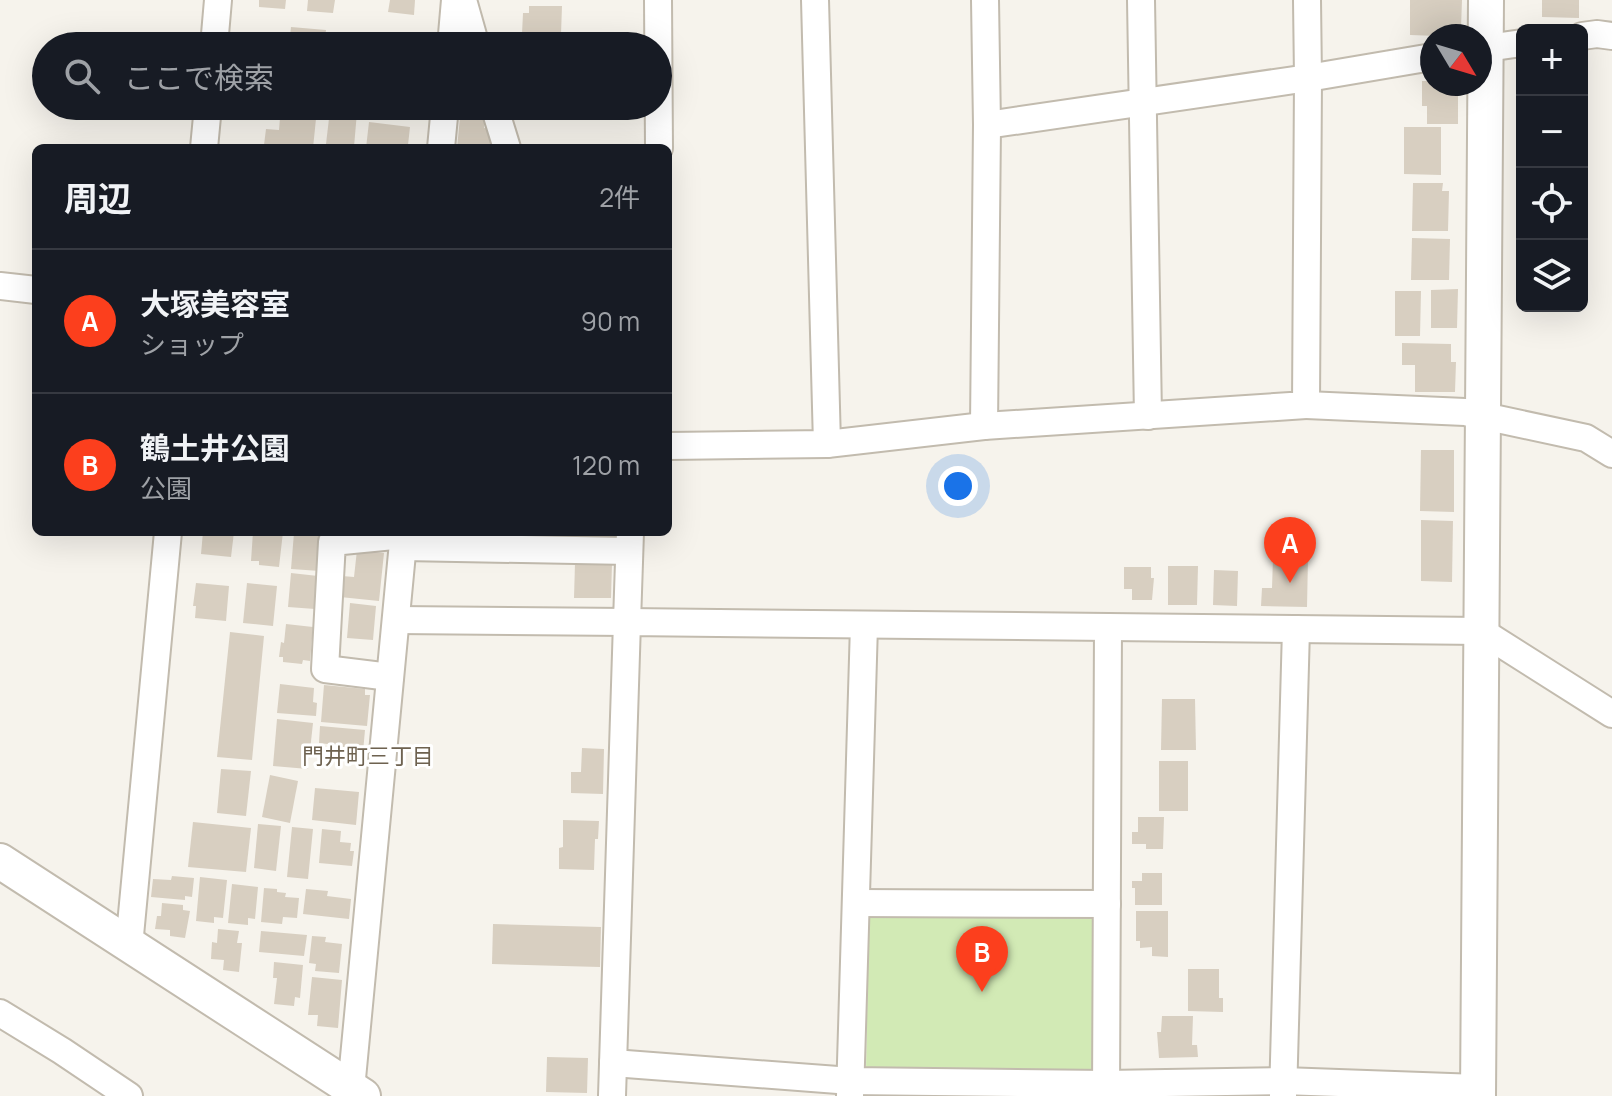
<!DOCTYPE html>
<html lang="ja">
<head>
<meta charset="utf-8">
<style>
	:root { --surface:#171b24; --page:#242831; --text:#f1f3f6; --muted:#9ea1a6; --line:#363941; --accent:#fc3f1d }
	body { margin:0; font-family:Manrope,"Noto Sans JP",sans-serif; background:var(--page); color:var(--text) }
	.controls { position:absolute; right:24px; top:24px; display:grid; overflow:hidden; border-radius:12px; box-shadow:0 8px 32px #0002 }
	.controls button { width:72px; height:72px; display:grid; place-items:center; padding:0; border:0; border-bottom:2px solid var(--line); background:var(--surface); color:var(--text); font:40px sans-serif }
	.compass { position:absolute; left:1420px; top:24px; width:72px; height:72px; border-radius:50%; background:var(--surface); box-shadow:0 8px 32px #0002; rotate:128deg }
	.you { position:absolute; left:958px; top:486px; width:28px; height:28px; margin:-20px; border:6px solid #fff; border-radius:50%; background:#1a73e8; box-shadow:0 0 0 12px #1a73e833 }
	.badge { display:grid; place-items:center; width:52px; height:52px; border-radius:50%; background:var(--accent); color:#fff; font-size:26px; font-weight:700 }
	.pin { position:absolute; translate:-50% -66px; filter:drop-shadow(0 2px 4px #0008) }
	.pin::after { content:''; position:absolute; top:42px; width:28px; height:24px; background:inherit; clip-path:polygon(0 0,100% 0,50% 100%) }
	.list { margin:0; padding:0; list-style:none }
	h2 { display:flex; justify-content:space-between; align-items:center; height:104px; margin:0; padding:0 32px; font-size:34px }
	h2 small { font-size:26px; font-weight:400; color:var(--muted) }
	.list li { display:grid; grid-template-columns:52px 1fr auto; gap:24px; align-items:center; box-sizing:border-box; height:144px; padding:0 32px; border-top:2px solid var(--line) }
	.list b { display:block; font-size:30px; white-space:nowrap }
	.list p { margin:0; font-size:26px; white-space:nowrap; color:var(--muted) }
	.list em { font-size:26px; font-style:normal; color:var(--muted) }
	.icon { flex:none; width:44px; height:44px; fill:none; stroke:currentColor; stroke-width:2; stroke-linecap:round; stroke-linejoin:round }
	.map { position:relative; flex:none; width:1612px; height:1096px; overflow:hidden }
	.search { position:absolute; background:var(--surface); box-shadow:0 8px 32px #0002; left:32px; top:32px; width:640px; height:88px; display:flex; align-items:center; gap:20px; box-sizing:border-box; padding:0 28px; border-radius:44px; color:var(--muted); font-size:30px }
	.panel { position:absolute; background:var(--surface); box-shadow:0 8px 32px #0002; left:32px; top:144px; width:640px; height:392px; border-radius:12px }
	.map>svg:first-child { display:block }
</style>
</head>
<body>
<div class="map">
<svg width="1612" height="1096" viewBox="0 0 1612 1096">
	<rect width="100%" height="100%" fill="#f6f3ec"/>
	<polygon fill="#d2eab5" points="869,911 1098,913 1096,1072 866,1070"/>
	<g fill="#d8cfc1">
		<polygon points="259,0 286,0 285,9 259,7"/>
		<polygon points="308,0 335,0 333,13 307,11"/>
		<polygon points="390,0 415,0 414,15 388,12"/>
		<polygon points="1410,0 1462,0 1461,28 1438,28 1438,36 1410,35"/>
		<polygon points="1542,0 1579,0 1579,18 1542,17"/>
		<polygon points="529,6 562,6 561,34 522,34 523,13 529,13"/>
		<polygon points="291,27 326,30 324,46 289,46"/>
		<polygon points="234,34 268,37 267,46 233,46"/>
		<polygon points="531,40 561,41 561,46 531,46"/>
		<polygon points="1422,81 1432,81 1432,84 1458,84 1458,124 1427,124 1427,106 1422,106"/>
		<polygon points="281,106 317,109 313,148 264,145 266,129 279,130"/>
		<polygon points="461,107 486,110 484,128 492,129 490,148 457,148"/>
		<polygon points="330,110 357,112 354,147 326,144"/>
		<polygon points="369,122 410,127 408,145 397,144 397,148 366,148"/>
		<polygon points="1404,127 1441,127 1441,175 1404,174"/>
		<polygon points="1413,183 1443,183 1442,191 1449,191 1448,231 1412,231"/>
		<polygon points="1412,238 1450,239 1449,280 1411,280"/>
		<polygon points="1458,289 1457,328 1431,328 1431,290"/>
		<polygon points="1395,291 1421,291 1420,336 1395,336"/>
		<polygon points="1402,343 1451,344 1451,362 1456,362 1455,392 1415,392 1415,365 1402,365"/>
		<polygon points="1421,450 1454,450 1454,512 1420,511"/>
		<polygon points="1421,520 1453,521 1452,582 1421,581"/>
		<polygon points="203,532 234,532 231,557 201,554"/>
		<polygon points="253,532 283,532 279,567 259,565 259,561 251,561"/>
		<polygon points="577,532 611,532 611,539 576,539"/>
		<polygon points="294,533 323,536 320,571 291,569"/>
		<polygon points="357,550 384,553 379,601 340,597 342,576 354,577"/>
		<polygon points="1273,558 1308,558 1307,607 1261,606 1262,588 1272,588"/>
		<polygon points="575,563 612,563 611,598 574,598"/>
		<polygon points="1168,566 1198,566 1197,605 1168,605"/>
		<polygon points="1124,567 1151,567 1151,578 1154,578 1152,600 1132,600 1132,589 1124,589"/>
		<polygon points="1214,570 1238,571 1237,606 1213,605"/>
		<polygon points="291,573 318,576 315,609 288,607"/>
		<polygon points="196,583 229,586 226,621 195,618 196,606 193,606"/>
		<polygon points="247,583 277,586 273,626 243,623"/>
		<polygon points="350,603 376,606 373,640 347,638"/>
		<polygon points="286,624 313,627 310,661 303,660 302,664 283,662 283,657 279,657 281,642 284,643"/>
		<polygon points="230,632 264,636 252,760 217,757"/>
		<polygon points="280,684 314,688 313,702 317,703 316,716 277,713"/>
		<polygon points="324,685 365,689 365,695 370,695 367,726 321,722"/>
		<polygon points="1162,699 1195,699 1196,750 1161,750"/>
		<polygon points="277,719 313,723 308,769 273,766"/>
		<polygon points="320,726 365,730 362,763 335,761 336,745 319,743"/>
		<polygon points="582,748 604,749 603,794 571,793 571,772 581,772"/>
		<rect x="1159" y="761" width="29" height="50"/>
		<polygon points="221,769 251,771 246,816 217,813"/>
		<polygon points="270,775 298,781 290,823 262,817"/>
		<polygon points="315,788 359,792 356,825 312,820"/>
		<polygon points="1138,817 1164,817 1163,849 1146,849 1146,844 1132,844 1132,832 1138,832"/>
		<polygon points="563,820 599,821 598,839 595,839 594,870 559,869 559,848 563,847"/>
		<polygon points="193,822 251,828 246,872 188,867"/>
		<polygon points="258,824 281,826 276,871 254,868"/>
		<polygon points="292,827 313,829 308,879 287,877"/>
		<polygon points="322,829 341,831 340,842 351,843 350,851 354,851 352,866 319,863"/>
		<polygon points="1142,873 1162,873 1162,905 1135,905 1135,888 1132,888 1132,881 1142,881"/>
		<polygon points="172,876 194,878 192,897 185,896 185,900 151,897 153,879 171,880"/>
		<polygon points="200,877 227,880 223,918 214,917 214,923 196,921"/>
		<polygon points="232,884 258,887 255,919 248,918 248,925 228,923"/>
		<polygon points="264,888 277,889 277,892 286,893 285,897 299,898 297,918 283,917 282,924 261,922"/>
		<polygon points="306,889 328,891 327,896 351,899 349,919 303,914"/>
		<polygon points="162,903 183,905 183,910 190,911 185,938 170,936 170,930 155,929 157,916 161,916"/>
		<polygon points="1136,911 1168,911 1168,957 1152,956 1152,947 1140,948 1140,941 1136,941"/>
		<polygon points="493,924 601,927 600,967 492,964"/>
		<polygon points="218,929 239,931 237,943 242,943 239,972 223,970 224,960 211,959 212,942 217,943"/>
		<polygon points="261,931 307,935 304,956 259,952"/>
		<polygon points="312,936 326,937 325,942 342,944 339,973 315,971 316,964 309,963"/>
		<polygon points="274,962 303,965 300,998 295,997 294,1006 274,1004 277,978 273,978"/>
		<polygon points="1188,969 1219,969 1219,998 1223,998 1223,1012 1188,1011"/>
		<polygon points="312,977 342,980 338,1028 317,1026 318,1015 308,1015"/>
		<polygon points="1162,1016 1193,1016 1192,1045 1197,1045 1198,1057 1159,1058 1157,1032 1161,1032"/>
		<polygon points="547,1057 588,1058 587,1093 546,1092"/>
	</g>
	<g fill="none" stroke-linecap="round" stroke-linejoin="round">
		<defs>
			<g id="minor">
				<polyline points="463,0 476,46"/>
				<polyline points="658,0 659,148"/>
				<polyline points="815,0 827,444"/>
				<polyline points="1141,0 1148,416"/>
				<polyline points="1582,36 1597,34 1612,36"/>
				<polyline points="214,46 218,0"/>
				<polyline points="451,46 455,0"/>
				<polyline points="1480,49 1522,43"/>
				<polyline points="494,106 507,148"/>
				<polyline points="987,125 1308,78 1432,57"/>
				<polyline points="204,148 208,106"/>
				<polyline points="441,148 445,106"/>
				<polyline points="0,286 36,290"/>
				<polyline points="1306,405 1465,412 1586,438 1612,454"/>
				<polyline points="984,426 987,125 985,0"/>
				<polyline points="668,446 827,444 984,426 1306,405 1308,78 1307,0"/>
				<polyline points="403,547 629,551"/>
				<polyline points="396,620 627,622 630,532"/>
				<polyline points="390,677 325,669 332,542 404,535"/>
				<polyline points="856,903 1107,904"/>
				<polyline points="129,946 168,532"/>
				<polyline points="0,1013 62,1051 129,1096"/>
				<polyline points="613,1063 851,1081 1106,1084 1283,1081 1478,1088"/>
				<polyline points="347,1096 351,1089 404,532"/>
				<polyline points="612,1096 627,622 1481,631 1612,714"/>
				<polyline points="850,1096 864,625"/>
				<polyline points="1106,1096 1108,627"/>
				<polyline points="1283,1096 1296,629"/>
			</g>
			<g id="tertiary">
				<polyline points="0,861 363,1096"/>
				<polyline points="1478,1096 1486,0"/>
			</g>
		</defs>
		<use href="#minor" stroke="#c2bbae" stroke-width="30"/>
		<use href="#tertiary" stroke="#c2bbae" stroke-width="38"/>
		<use href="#minor" stroke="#fff" stroke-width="26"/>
		<use href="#tertiary" stroke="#fff" stroke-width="34"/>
	</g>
	<g text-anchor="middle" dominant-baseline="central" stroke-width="6" stroke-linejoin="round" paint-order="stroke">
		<g font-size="22" fill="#6e6250" stroke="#fff">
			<text x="368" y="756">門井町三丁目</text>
		</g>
	</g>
</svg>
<div class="controls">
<button>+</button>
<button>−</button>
<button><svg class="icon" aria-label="locate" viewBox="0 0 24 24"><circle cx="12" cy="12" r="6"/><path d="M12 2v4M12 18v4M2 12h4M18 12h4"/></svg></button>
<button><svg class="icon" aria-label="layers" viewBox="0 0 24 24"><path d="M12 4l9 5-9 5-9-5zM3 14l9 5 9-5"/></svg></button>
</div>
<svg class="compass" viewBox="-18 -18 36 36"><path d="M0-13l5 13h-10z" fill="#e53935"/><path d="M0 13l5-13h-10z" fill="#9ea1a6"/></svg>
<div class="you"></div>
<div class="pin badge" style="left:1290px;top:583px">A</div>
<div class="pin badge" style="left:982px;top:992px">B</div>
<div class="search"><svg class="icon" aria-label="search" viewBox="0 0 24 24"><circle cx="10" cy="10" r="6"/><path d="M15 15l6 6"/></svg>ここで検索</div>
<section class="panel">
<h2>周辺<small>2件</small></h2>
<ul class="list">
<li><span class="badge">A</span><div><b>大塚美容室</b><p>ショップ</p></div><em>90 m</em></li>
<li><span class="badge">B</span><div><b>鶴土井公園</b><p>公園</p></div><em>120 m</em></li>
</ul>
</section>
</div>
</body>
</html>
